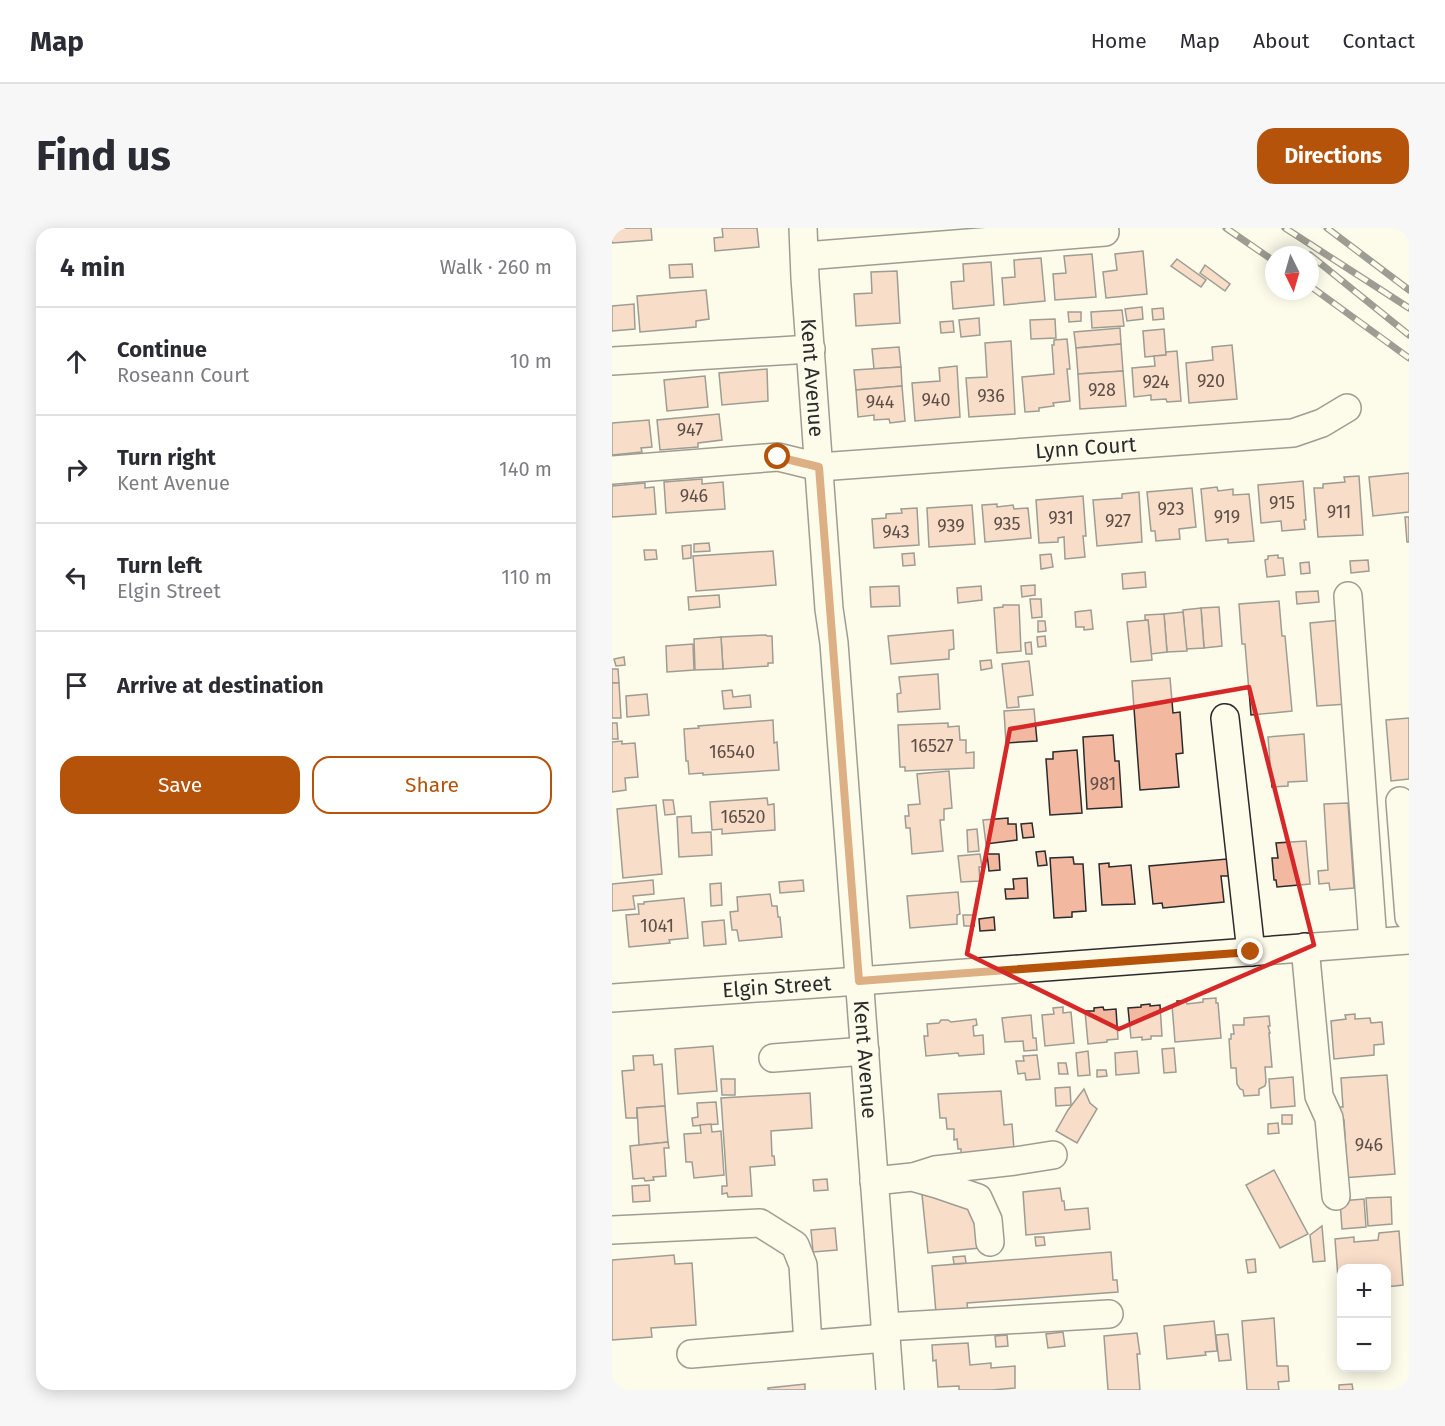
<!DOCTYPE html>
<html lang="en">
<head>
<meta charset="utf-8">
<style>
	:root { --surface:#fff; --page:#f7f7f7; --text:#2b2b33; --muted:#7c7c81; --line:#e1e1e2; --accent:#b45309 }
	body { margin:0; font-family:"Fira Sans",sans-serif; background:var(--page); color:var(--text) }
	.controls { position:absolute; right:18px; bottom:18px; display:grid; overflow:hidden; border-radius:12px; box-shadow:0 3px 15px #0003 }
	.controls button { width:54px; height:54px; display:grid; place-items:center; padding:0; border:0; border-bottom:2px solid var(--line); background:var(--surface); color:var(--text); font:30px sans-serif }
	.compass { position:absolute; left:653px; top:18px; width:54px; height:54px; border-radius:50%; background:var(--surface); box-shadow:0 3px 15px #0003; rotate:175deg }
	.stop { position:absolute; width:18px; height:18px; margin:-14px; border:4px solid #b45309; border-radius:50%; background:#fff }
	.stop.end { background:#b45309; border-color:#fff; box-shadow:0 2px 6px #0008 }
	.list { margin:0; padding:0; list-style:none }
	h2 { display:flex; justify-content:space-between; align-items:center; height:78px; margin:0; padding:0 24px; font-size:26px }
	h2 small { font-size:20px; font-weight:400; color:var(--muted) }
	.list li { display:grid; grid-template-columns:39px 1fr auto; gap:18px; align-items:center; box-sizing:border-box; height:108px; padding:0 24px; border-top:2px solid var(--line) }
	.list b { display:block; font-size:22px; white-space:nowrap }
	.list p { margin:0; font-size:20px; white-space:nowrap; color:var(--muted) }
	.list em { font-size:20px; font-style:normal; color:var(--muted) }
	.actions { display:flex; gap:12px; padding:18px 24px }
	.actions a { flex:1; padding:14px 0; border:2px solid var(--accent); border-radius:18px; text-align:center; font-size:21px; color:var(--accent) }
	.actions .main { background:var(--accent); color:#fff }
	.icon { flex:none; width:33px; height:33px; fill:none; stroke:currentColor; stroke-width:2; stroke-linecap:round; stroke-linejoin:round }
	.map { position:relative; flex:none; width:797px; height:1162px; overflow:hidden; border-radius:18px }
	header { display:flex; align-items:center; gap:36px; box-sizing:border-box; height:84px; padding:0 30px; background:var(--surface); border-bottom:2px solid var(--line) }
	header strong { font-size:28px }
	nav { display:flex; gap:33px; margin-inline-start:auto; font-size:21px }
	.intro { display:flex; align-items:center; justify-content:space-between; box-sizing:border-box; height:144px; padding:0 36px }
	h1 { margin:0; font-size:42px }
	.button { padding:15px 27px; border-radius:18px; background:var(--accent); color:#fff; font-size:21px; font-weight:700 }
	main { display:flex; gap:36px; padding:0 36px }
	aside { flex:1; background:var(--surface); border-radius:18px; box-shadow:0 3px 15px #0003 }
	.map>svg:first-child { display:block }
</style>
</head>
<body>
<header>
<strong>Map</strong>
<nav><a>Home</a><a>Map</a><a>About</a><a>Contact</a></nav>
</header>
<div class="intro"><h1>Find us</h1><a class="button">Directions</a></div>
<main>
<aside>
<h2>4 min<small>Walk · 260 m</small></h2>
<ul class="list">
<li><svg class="icon" aria-label="ahead" viewBox="0 0 24 24"><path d="M12 20V5M6 11l6-6 6 6"/></svg><div><b>Continue</b><p>Roseann Court</p></div><em>10 m</em></li>
<li><svg class="icon" aria-label="right" viewBox="0 0 24 24"><path d="M7 20v-9h11M14 6l5 5-5 5"/></svg><div><b>Turn right</b><p>Kent Avenue</p></div><em>140 m</em></li>
<li><svg class="icon" aria-label="left" viewBox="0 0 24 24"><path d="M17 20v-9H6M10 6l-5 5 5 5"/></svg><div><b>Turn left</b><p>Elgin Street</p></div><em>110 m</em></li>
<li><svg class="icon" aria-label="arrive" viewBox="0 0 24 24"><path d="M6 21V4h12l-3 4 3 4H6"/></svg><div><b>Arrive at destination</b></div></li>
</ul>
<div class="actions"><a class="main">Save</a><a>Share</a></div>
</aside>
<div class="map">
<svg width="797" height="1162" viewBox="0 0 797 1162">
	<rect width="100%" height="100%" fill="#fdfbea"/>
	<g fill="#f2b8a0" stroke="#2b2b2b" stroke-width="1.5">
		<polygon points="0,0 39,0 40,12 0,15"/>
		<polygon points="110,0 145,0 147,19 103,23 102,10 111,9"/>
		<polygon points="531,23 535,66 494,70 491,44 505,42 503,26"/>
		<polygon points="480,26 484,69 443,72 441,46 454,45 452,28"/>
		<polygon points="429,30 433,73 392,77 390,50 403,49 402,32"/>
		<polygon points="565,31 594,52 589,59 559,38"/>
		<polygon points="379,34 382,77 341,81 339,54 352,53 351,36"/>
		<polygon points="80,36 81,49 58,50 57,37"/>
		<polygon points="593,37 618,56 613,63 588,45"/>
		<polygon points="285,43 288,95 244,98 242,66 260,65 259,44"/>
		<polygon points="94,62 97,91 84,93 84,99 28,104 25,68"/>
		<polygon points="22,76 23,101 0,103 0,78"/>
		<polygon points="530,79 531,91 515,93 513,81"/>
		<polygon points="551,80 552,91 541,92 540,81"/>
		<polygon points="510,82 512,98 480,100 479,84"/>
		<polygon points="456,84 469,84 469,93 457,94"/>
		<polygon points="367,90 368,107 349,109 347,92"/>
		<polygon points="443,91 444,110 419,111 418,92"/>
		<polygon points="341,93 342,104 329,105 328,94"/>
		<polygon points="508,100 509,116 464,120 462,104"/>
		<polygon points="552,101 554,127 533,129 531,103"/>
		<polygon points="455,111 458,141 455,141 458,173 441,175 442,178 427,180 427,183 413,184 410,149 442,146 440,117 442,117 442,112"/>
		<polygon points="399,113 403,186 357,189 354,150 375,149 373,115"/>
		<polygon points="509,116 511,143 466,146 464,120"/>
		<polygon points="620,117 625,171 577,175 574,135 601,132 600,119"/>
		<polygon points="287,119 289,139 262,141 260,121"/>
		<polygon points="565,123 569,173 555,174 554,171 539,172 539,167 522,169 520,140 543,138 542,128 554,127 554,124"/>
		<polygon points="345,138 348,189 303,193 300,155 328,153 327,140"/>
		<polygon points="289,139 290,158 244,162 242,142"/>
		<polygon points="155,141 156,173 110,177 107,145"/>
		<polygon points="511,143 514,178 468,181 466,146"/>
		<polygon points="93,148 96,179 55,183 52,152"/>
		<polygon points="290,158 293,193 278,195 277,191 262,192 262,187 246,189 244,162"/>
		<polygon points="107,186 110,212 86,215 86,219 48,222 45,192"/>
		<polygon points="37,192 40,219 29,220 30,224 0,227 0,195"/>
		<polygon points="797,245 797,284 761,288 757,249"/>
		<polygon points="747,248 751,307 706,309 702,260 711,260 711,256 733,254 732,249"/>
		<polygon points="90,251 90,256 111,254 113,281 54,285 52,254"/>
		<polygon points="691,253 694,292 692,292 693,301 670,303 669,293 649,295 646,257"/>
		<polygon points="33,255 33,260 42,259 44,286 0,289 0,258"/>
		<polygon points="605,259 606,263 621,261 621,267 637,266 642,313 616,315 616,311 594,313 589,261"/>
		<polygon points="580,260 584,299 567,301 568,311 544,313 543,303 539,303 535,264"/>
		<polygon points="527,264 530,314 485,318 481,272 510,270 510,266"/>
		<polygon points="471,268 474,308 471,308 473,329 453,331 452,309 446,310 446,314 427,315 424,272"/>
		<polygon points="385,276 385,279 401,277 402,281 416,280 419,310 373,314 370,277"/>
		<polygon points="360,277 363,316 317,319 315,280"/>
		<polygon points="305,280 307,317 262,320 260,291 274,290 274,286 290,285 289,281"/>
		<polygon points="793,289 797,289 797,314 795,314"/>
		<polygon points="97,315 98,323 82,324 82,316"/>
		<polygon points="79,317 79,330 71,331 70,318"/>
		<polygon points="32,322 44,322 45,331 33,332"/>
		<polygon points="161,323 164,357 84,363 81,328"/>
		<polygon points="302,325 303,337 291,338 290,326"/>
		<polygon points="439,326 441,339 429,341 428,327"/>
		<polygon points="666,327 666,330 671,330 673,347 655,349 653,332 656,331 656,328"/>
		<polygon points="756,332 757,343 739,345 738,333"/>
		<polygon points="697,334 698,345 689,346 688,335"/>
		<polygon points="533,344 534,359 511,361 510,346"/>
		<polygon points="423,357 423,367 410,369 409,358"/>
		<polygon points="287,358 288,378 259,379 258,359"/>
		<polygon points="369,358 370,372 346,375 345,360"/>
		<polygon points="706,363 707,374 685,376 684,364"/>
		<polygon points="107,367 108,379 77,382 76,369"/>
		<polygon points="418,371 429,371 430,389 420,390"/>
		<polygon points="667,373 670,408 673,408 680,483 639,487 633,416 630,416 627,376"/>
		<polygon points="391,377 407,377 409,423 385,425 382,380 391,379"/>
		<polygon points="607,379 610,418 592,420 589,380"/>
		<polygon points="589,380 592,420 574,421 571,382"/>
		<polygon points="479,382 481,401 472,402 472,399 464,399 463,384"/>
		<polygon points="571,384 575,423 555,424 552,386"/>
		<polygon points="552,386 555,424 539,426 536,392 533,392 533,387"/>
		<polygon points="536,392 540,432 519,434 515,394"/>
		<polygon points="729,392 736,476 705,478 698,395"/>
		<polygon points="426,393 433,393 434,403 426,404"/>
		<polygon points="341,402 342,421 337,422 337,431 279,436 276,408"/>
		<polygon points="154,407 155,408 160,408 161,435 156,435 156,438 111,441 109,409"/>
		<polygon points="433,408 434,418 426,419 425,409"/>
		<polygon points="109,409 111,441 83,442 82,411"/>
		<polygon points="419,414 420,426 414,426 413,415"/>
		<polygon points="81,416 82,442 55,444 54,418"/>
		<polygon points="12,429 13,437 4,438 2,431"/>
		<polygon points="379,432 380,440 369,442 368,433"/>
		<polygon points="417,433 421,467 406,469 407,479 395,480 390,436"/>
		<polygon points="0,441 6,441 7,455 0,455"/>
		<polygon points="326,446 328,481 286,484 285,466 289,465 287,449"/>
		<polygon points="558,450 561,485 568,484 571,525 564,526 567,559 528,562 520,453"/>
		<polygon points="0,455 7,455 9,490 0,490"/>
		<polygon points="120,462 121,469 138,467 139,479 112,481 110,463"/>
		<polygon points="35,466 37,487 15,489 14,468"/>
		<polygon points="422,481 425,513 394,515 392,483"/>
		<polygon points="797,490 797,551 779,553 774,492"/>
		<polygon points="161,492 162,515 165,514 167,542 91,547 91,545 77,546 76,533 74,533 72,501 87,500 86,498"/>
		<polygon points="0,495 5,495 6,511 0,511"/>
		<polygon points="336,495 336,499 347,498 348,512 354,512 354,525 362,524 362,540 293,543 293,539 288,539 286,497"/>
		<polygon points="692,506 695,553 676,554 676,558 660,559 656,509"/>
		<polygon points="501,507 503,533 507,533 510,579 475,581 471,509"/>
		<polygon points="10,513 10,516 23,515 26,549 13,550 14,562 0,564 0,514"/>
		<polygon points="465,522 470,585 438,587 434,531 441,531 441,524"/>
		<polygon points="337,543 340,580 332,581 332,592 328,592 331,623 300,626 298,600 294,600 293,588 297,588 296,577 308,576 305,546"/>
		<polygon points="155,570 156,577 162,576 163,602 110,606 110,601 100,602 98,574"/>
		<polygon points="51,572 61,572 63,586 53,587"/>
		<polygon points="736,575 742,660 718,662 717,655 707,656 706,643 716,642 712,576"/>
		<polygon points="44,577 50,646 11,650 5,581"/>
		<polygon points="79,588 80,605 99,604 100,627 67,629 65,589"/>
		<polygon points="396,590 396,596 404,596 405,612 374,616 371,592"/>
		<polygon points="420,595 422,609 411,610 409,596"/>
		<polygon points="365,601 367,623 356,624 355,602"/>
		<polygon points="694,613 698,656 665,659 664,652 662,652 660,630 666,630 664,615"/>
		<polygon points="433,623 435,637 426,638 424,624"/>
		<polygon points="368,626 370,639 367,639 368,653 349,654 346,628"/>
		<polygon points="375,626 387,626 388,642 377,643"/>
		<polygon points="461,629 462,636 471,636 474,683 460,684 460,689 442,690 438,630"/>
		<polygon points="615,631 617,648 609,648 612,674 551,680 550,675 541,676 537,638"/>
		<polygon points="497,635 497,639 519,637 523,676 490,677 487,636"/>
		<polygon points="415,650 416,670 394,671 393,661 402,661 401,651"/>
		<polygon points="41,652 42,666 21,668 23,681 0,683 0,656"/>
		<polygon points="191,652 192,663 168,665 167,654"/>
		<polygon points="109,655 110,677 99,678 98,656"/>
		<polygon points="346,664 348,686 345,687 345,696 298,700 295,668"/>
		<polygon points="158,666 160,678 165,678 166,689 168,689 170,709 127,713 125,702 120,702 118,684 126,683 125,669"/>
		<polygon points="72,670 76,710 57,712 58,715 17,719 14,687 27,686 26,676 32,676 32,674"/>
		<polygon points="351,687 362,687 362,698 352,698"/>
		<polygon points="382,689 383,702 368,703 367,691"/>
		<polygon points="112,692 114,716 92,718 90,694"/>
		<polygon points="604,770 604,775 606,775 609,810 563,814 560,777 566,777 565,773 574,773 575,776 591,774 591,771"/>
		<polygon points="538,776 538,778 548,777 550,808 539,808 539,811 530,812 530,809 519,810 516,780 529,779 529,777"/>
		<polygon points="451,779 451,785 459,784 462,815 433,818 430,787 442,786 441,780"/>
		<polygon points="491,779 492,782 504,781 506,811 495,812 495,814 476,816 473,783 482,783 482,780"/>
		<polygon points="743,786 743,791 758,790 759,795 770,794 772,816 762,817 762,827 722,831 719,793 734,791 733,787"/>
		<polygon points="419,787 421,810 424,810 425,822 412,823 411,813 393,814 390,790"/>
		<polygon points="657,788 658,798 656,798 658,805 657,805 660,839 653,839 654,854 653,858 647,861 647,867 632,868 631,862 628,861 625,856 624,840 619,840 617,811 619,811 619,806 622,806 621,797 632,797 632,790"/>
		<polygon points="364,791 365,797 361,798 362,808 371,807 372,826 347,828 346,825 314,828 312,808 316,808 315,796 327,795 329,792 336,792 339,794"/>
		<polygon points="101,818 105,863 66,866 63,821"/>
		<polygon points="562,820 564,844 552,845 550,821"/>
		<polygon points="476,823 478,847 466,848 464,825"/>
		<polygon points="525,823 527,845 504,847 503,825"/>
		<polygon points="41,827 42,837 50,836 53,878 25,880 25,890 14,890 10,843 22,842 21,828"/>
		<polygon points="425,827 428,851 414,852 413,845 406,846 404,833 412,833 411,828"/>
		<polygon points="446,835 454,835 456,846 447,846"/>
		<polygon points="485,842 494,842 495,848 485,849"/>
		<polygon points="775,847 783,946 730,950 729,941 735,940 732,892 725,893 724,879 731,879 729,850"/>
		<polygon points="681,849 683,878 659,880 657,851"/>
		<polygon points="109,851 123,851 123,867 110,867"/>
		<polygon points="458,859 459,877 444,878 443,860"/>
		<polygon points="472,861 478,875 485,881 465,915 444,903 456,882"/>
		<polygon points="389,863 392,897 400,896 402,921 349,926 349,921 346,921 345,911 342,912 342,901 335,901 334,890 328,890 326,866"/>
		<polygon points="198,865 200,900 159,903 160,928 162,928 163,937 138,939 140,968 116,969 115,965 110,966 110,958 115,958 109,870"/>
		<polygon points="104,874 106,896 81,898 80,890 86,889 85,875"/>
		<polygon points="53,878 56,914 27,917 25,880"/>
		<rect x="670" y="887" width="10" height="9"/>
		<polygon points="666,895 667,905 656,906 656,896"/>
		<polygon points="99,896 100,904 109,903 112,947 82,950 80,934 74,934 72,906 89,905 88,897"/>
		<polygon points="56,914 57,920 52,920 54,948 41,949 42,952 33,953 32,950 21,951 18,918"/>
		<polygon points="662,942 696,1006 668,1020 634,957"/>
		<polygon points="215,951 216,962 202,963 201,952"/>
		<polygon points="37,957 38,973 21,974 20,958"/>
		<polygon points="309,957 357,971 358,985 366,984 368,1020 316,1025"/>
		<polygon points="448,960 450,973 452,973 453,982 476,980 478,1001 414,1007 411,964"/>
		<polygon points="779,969 780,996 756,998 754,970"/>
		<polygon points="752,971 754,999 730,1001 728,973"/>
		<polygon points="710,998 713,1033 701,1034 698,1007"/>
		<polygon points="223,1000 225,1022 201,1024 199,1002"/>
		<polygon points="787,1003 791,1057 774,1059 774,1040 730,1040 730,1062 727,1063 723,1011 742,1009 742,1014 766,1012 767,1005"/>
		<polygon points="423,1009 432,1009 433,1017 424,1018"/>
		<polygon points="499,1024 501,1052 505,1052 506,1064 355,1075 356,1083 324,1085 320,1038"/>
		<polygon points="62,1027 63,1036 80,1035 84,1097 39,1100 40,1109 0,1112 0,1032"/>
		<polygon points="353,1028 354,1035 342,1036 341,1029"/>
		<polygon points="643,1031 644,1044 636,1045 634,1032"/>
		<polygon points="662,1090 665,1138 676,1138 677,1153 666,1154 667,1162 635,1162 630,1093"/>
		<polygon points="602,1093 605,1123 593,1124 594,1127 555,1131 552,1098"/>
		<polygon points="451,1104 453,1118 436,1120 434,1106"/>
		<polygon points="525,1105 528,1126 525,1126 528,1162 496,1162 492,1108"/>
		<polygon points="616,1106 619,1132 607,1133 604,1107"/>
		<polygon points="395,1107 396,1118 384,1119 383,1108"/>
		<polygon points="356,1115 358,1137 379,1135 379,1140 403,1138 403,1160 380,1162 347,1162 347,1158 326,1159 324,1132 321,1133 320,1117"/>
		<polygon points="193,1156 193,1162 156,1162 156,1160"/>
		<polygon points="740,1156 741,1162 727,1162 727,1157"/>
	</g>
	<g fill="none" stroke-linecap="round" stroke-linejoin="round">
		<defs>
			<g id="minor">
				<path id="s1" d="M191,0L193,50L217,381L222,415L278,1162"/>
				<polyline points="193,28 493,4"/>
				<polyline points="0,133 199,121"/>
				<path id="s2" d="M0,242L166,229L207,239L681,205L710,195L735,180"/>
				<polyline points="736,368 761,714"/>
				<polyline points="613,490 639,724"/>
				<polyline points="788,573 797,689"/>
				<polyline points="693,719 707,868 717,890 724,968"/>
				<path id="s3" d="M0,770L247,753L797,712"/>
				<polyline points="161,830 253,823"/>
				<polyline points="304,948 323,942 403,933 441,927"/>
				<polyline points="262,953 300,949 325,956 366,970 376,992 378,1014"/>
				<polyline points="0,1002 148,995 183,1017 191,1037 196,1116"/>
				<polyline points="273,1099 497,1086"/>
				<polyline points="79,1126 274,1110"/>
			</g>
		</defs>
		<use href="#minor" stroke="#2b2b2b" stroke-width="30"/>
		<use href="#minor" stroke="#fdfbea" stroke-width="27"/>
		<defs>
			<g id="rail">
				<polyline points="614,0 662,33"/>
				<polyline points="673,0 797,80"/>
				<polyline points="715,0 797,62"/>
				<polyline points="698,27 797,107"/>
				<polyline points="698,58 797,130"/>
			</g>
		</defs>
		<use href="#rail" stroke="#2b2b2b" stroke-width="7"/>
		<use href="#rail" stroke="#fdfbea" stroke-width="4.5" stroke-dasharray="14" stroke-linecap="butt"/>
	</g>
	<g fill="none" stroke-linecap="round" stroke-linejoin="round">
		<polyline stroke="#b45309" stroke-width="8" points="166,229 207,239 247,753 639,724"/>
	</g>
	<path d="M0 0H797V1162H0ZM637,459L702,717L507,801L355,726L398,501Z" fill="#fdfbea" fill-opacity=".55" fill-rule="evenodd"/>
	<path fill="none" stroke="#d62828" stroke-width="4.5" stroke-linejoin="round" d="M637,459L702,717L507,801L355,726L398,501Z"/>
	<g text-anchor="middle" dominant-baseline="central" stroke-width="4.5" stroke-linejoin="round" paint-order="stroke">
		<g font-size="18" fill="#5d4e48">
			<text x="599" y="153">920</text>
			<text x="544" y="154">924</text>
			<text x="490" y="162">928</text>
			<text x="379" y="168">936</text>
			<text x="324" y="172">940</text>
			<text x="268" y="174">944</text>
			<text x="78" y="202">947</text>
			<text x="82" y="268">946</text>
			<text x="670" y="275">915</text>
			<text x="559" y="281">923</text>
			<text x="727" y="284">911</text>
			<text x="615" y="289">919</text>
			<text x="449" y="290">931</text>
			<text x="506" y="293">927</text>
			<text x="395" y="296">935</text>
			<text x="339" y="298">939</text>
			<text x="284" y="304">943</text>
			<text x="320" y="518">16527</text>
			<text x="120" y="524">16540</text>
			<text x="491" y="556">981</text>
			<text x="131" y="589">16520</text>
			<text x="45" y="698">1041</text>
			<text x="757" y="917">946</text>
		</g>
		<g font-size="21" fill="#2b2b2b" stroke="#fdfbea">
			<text stroke="none"><textPath href="#s1" startOffset="150">Kent Avenue</textPath></text>
			<text stroke="none"><textPath href="#s2" startOffset="476">Lynn Court</textPath></text>
			<text stroke="none"><textPath href="#s3" startOffset="165">Elgin Street</textPath></text>
			<text stroke="none"><textPath href="#s1" startOffset="834">Kent Avenue</textPath></text>
		</g>
	</g>
</svg>
<div class="controls">
<button>+</button>
<button>−</button>
</div>
<svg class="compass" viewBox="-18 -18 36 36"><path d="M0-13l5 13h-10z" fill="#e53935"/><path d="M0 13l5-13h-10z" fill="#7c7c81"/></svg>
<div class="stop" style="left:166px;top:229px"></div>
<div class="stop end" style="left:639px;top:724px"></div>
</div>
</main>
</body>
</html>
